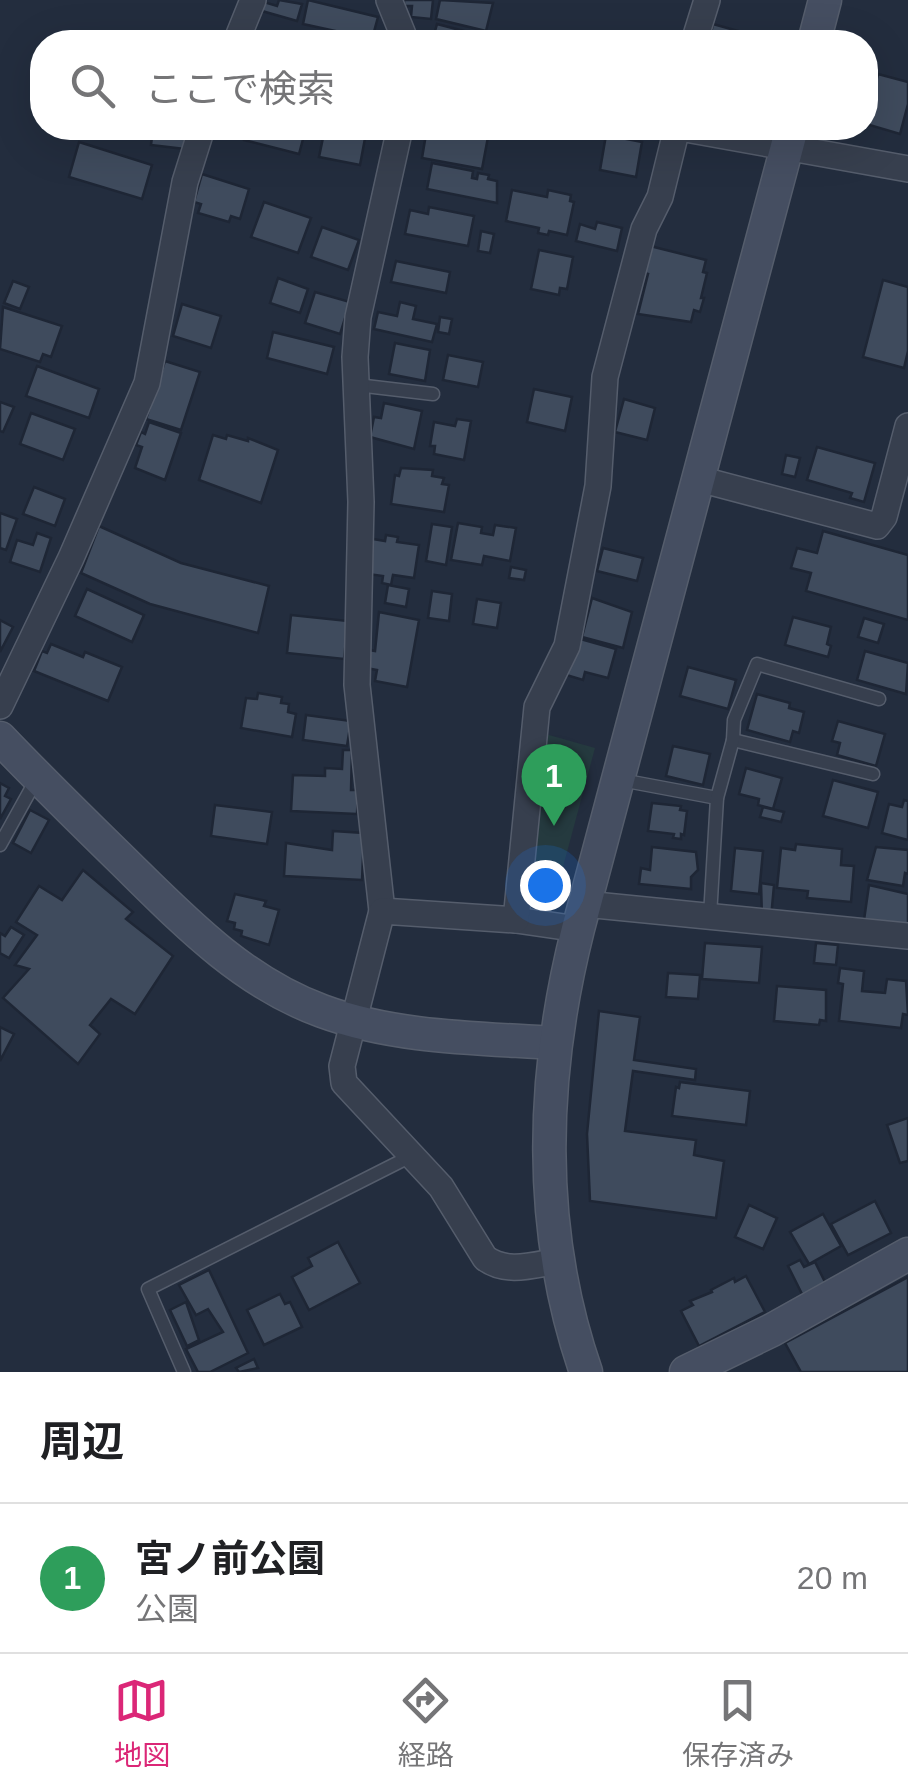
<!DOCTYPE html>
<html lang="ja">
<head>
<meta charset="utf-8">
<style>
	:root { --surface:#fff; --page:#f2f2f2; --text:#202124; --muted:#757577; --line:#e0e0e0; --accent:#db2777 }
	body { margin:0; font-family:Arial,"Noto Sans JP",sans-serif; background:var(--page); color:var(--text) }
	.you { position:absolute; left:545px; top:885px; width:35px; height:35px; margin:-25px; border:8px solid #fff; border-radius:50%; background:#1a73e8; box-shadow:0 0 0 15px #1a73e833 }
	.badge { display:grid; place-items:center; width:65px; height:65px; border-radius:50%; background:var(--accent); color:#fff; font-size:32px; font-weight:700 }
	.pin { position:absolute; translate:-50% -82px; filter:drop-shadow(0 2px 5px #0008) }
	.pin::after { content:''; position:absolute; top:52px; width:35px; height:30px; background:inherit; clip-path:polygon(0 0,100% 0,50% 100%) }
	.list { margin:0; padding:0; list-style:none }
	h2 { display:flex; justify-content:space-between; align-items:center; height:130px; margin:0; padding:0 40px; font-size:42px }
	h2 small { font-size:32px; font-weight:400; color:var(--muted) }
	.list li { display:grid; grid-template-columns:65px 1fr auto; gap:30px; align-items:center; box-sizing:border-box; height:150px; padding:0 40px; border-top:2px solid var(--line) }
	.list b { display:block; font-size:38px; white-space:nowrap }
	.list p { margin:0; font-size:32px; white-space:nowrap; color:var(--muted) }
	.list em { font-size:32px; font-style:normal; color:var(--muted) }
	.icon { flex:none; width:55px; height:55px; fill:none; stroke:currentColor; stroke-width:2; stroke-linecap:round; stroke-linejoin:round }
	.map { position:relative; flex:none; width:908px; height:1372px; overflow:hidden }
	.search { position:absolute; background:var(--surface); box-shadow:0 10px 40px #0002; left:30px; right:30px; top:30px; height:110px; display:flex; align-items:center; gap:25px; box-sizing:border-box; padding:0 35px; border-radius:40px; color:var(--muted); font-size:38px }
	.sheet { height:280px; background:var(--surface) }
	nav { display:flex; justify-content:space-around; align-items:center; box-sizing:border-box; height:140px; border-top:2px solid var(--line); background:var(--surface); font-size:28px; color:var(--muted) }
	nav a { display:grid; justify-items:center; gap:5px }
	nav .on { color:var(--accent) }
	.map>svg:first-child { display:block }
</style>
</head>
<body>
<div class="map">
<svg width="908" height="1372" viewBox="0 0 908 1372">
	<rect width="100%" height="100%" fill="#232d3e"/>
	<polygon fill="#253a3f" points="542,733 595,748 552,908 526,904"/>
	<g fill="#3f4b5d" stroke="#1e2635" stroke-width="2.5">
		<polygon points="279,0 302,4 297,21 262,11 264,2 277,6"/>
		<polygon points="308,0 378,17 372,39 303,24"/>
		<polygon points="404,0 433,0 431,19 411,17 412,6 404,6"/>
		<polygon points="440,0 493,3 486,31 436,19"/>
		<polygon points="437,24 479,35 477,42 432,42"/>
		<polygon points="713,24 756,36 758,42 709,42"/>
		<polygon points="878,74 908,82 908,104 900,134 866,124"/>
		<polygon points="153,128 188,128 185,149 151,145"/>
		<polygon points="247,128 306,128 299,154 244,140"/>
		<polygon points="325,128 366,133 360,165 319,157"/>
		<polygon points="427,128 488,137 482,169 422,158"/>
		<polygon points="606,135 642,142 636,177 600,170"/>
		<polygon points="79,142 152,165 142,199 69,177"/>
		<polygon points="432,163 473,171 472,178 477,179 478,173 489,175 488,179 497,181 497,203 427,189"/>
		<polygon points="202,174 249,189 240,219 231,216 229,222 198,213 201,204 194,202"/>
		<polygon points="512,190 547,197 548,190 571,195 570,201 574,202 567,235 549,231 548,235 538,233 539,228 506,221"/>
		<polygon points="264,202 311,218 298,253 251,237"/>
		<polygon points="429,207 474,216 468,246 405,234 410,210 428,214"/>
		<polygon points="597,222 622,228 617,251 576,241 580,224 595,229"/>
		<polygon points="322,227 359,240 348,270 311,257"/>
		<polygon points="481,231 494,234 490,253 478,251"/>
		<polygon points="650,246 706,260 703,272 707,273 701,298 704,298 700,312 694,310 691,322 638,314 648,274 644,273"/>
		<polygon points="539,250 573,257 567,289 560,288 559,295 531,289"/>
		<polygon points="396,261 450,272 446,293 391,282"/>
		<polygon points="278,278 308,289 300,313 270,303"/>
		<polygon points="883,280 908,287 908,351 904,368 863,357"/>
		<polygon points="13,281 29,287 20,309 4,303"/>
		<polygon points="315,292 350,302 340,334 305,323"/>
		<polygon points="400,302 416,306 413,319 437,324 432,342 374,329 378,312 397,316"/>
		<polygon points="182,304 221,316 211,348 173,336"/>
		<polygon points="3,307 62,326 51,357 43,354 40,362 0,349"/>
		<polygon points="440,317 452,319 449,334 438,332"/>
		<polygon points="273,332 334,347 327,374 267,358"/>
		<polygon points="395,343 430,350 425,381 389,374"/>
		<polygon points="448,355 483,362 478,387 443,380"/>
		<polygon points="165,361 200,372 181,430 146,419"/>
		<polygon points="37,366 99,389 89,418 26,396"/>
		<polygon points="534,389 572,397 565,431 527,422"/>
		<polygon points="624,399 655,408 647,440 615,432"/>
		<polygon points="0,402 14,407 3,432 0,431"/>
		<polygon points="384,403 422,411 414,449 370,437 374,417 381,418"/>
		<polygon points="31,413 75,429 63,460 20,444"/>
		<polygon points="457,419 471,421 464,460 434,454 435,446 430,446 434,422 455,426"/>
		<polygon points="149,422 181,433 165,480 135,468 142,447 136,445 141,432 145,434"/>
		<polygon points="213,435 226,439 227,435 248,441 248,438 278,450 261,503 199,480"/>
		<polygon points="817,447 875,463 864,502 850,498 852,493 807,480"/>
		<polygon points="786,455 800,458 795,477 782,474"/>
		<polygon points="401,468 433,470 432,476 444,478 442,484 449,485 444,512 391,504 395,475 399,476"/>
		<polygon points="34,487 65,499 55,526 23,514"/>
		<polygon points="0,513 17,519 6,550 0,548"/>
		<polygon points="458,523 482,527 481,533 493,535 495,525 516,528 510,561 484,556 482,565 451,560"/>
		<polygon points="432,524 452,527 446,565 426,561"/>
		<polygon points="99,526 181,563 269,586 258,633 150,604 81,573"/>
		<polygon points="823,531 908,555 908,620 806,591 811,573 791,568 797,548 817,553"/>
		<polygon points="37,533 51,538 40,572 10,562 17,540 33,545"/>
		<polygon points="386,535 398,537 397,542 419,545 414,578 393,575 391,585 382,583 383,576 368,574 373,539 385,541"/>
		<polygon points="603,548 643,558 637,581 597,571"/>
		<polygon points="511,567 526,570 524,580 509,578"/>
		<polygon points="388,585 409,589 406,607 385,603"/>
		<polygon points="87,589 144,615 132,642 75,616"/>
		<polygon points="432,591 452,594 449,621 428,618"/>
		<polygon points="592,598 632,612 623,648 582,637"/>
		<polygon points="477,599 501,603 497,628 473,624"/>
		<polygon points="379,612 419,620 407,687 375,681 377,670 366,668 369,650 375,651"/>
		<polygon points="291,615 348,621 344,659 287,653"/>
		<polygon points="793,617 831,627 827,644 831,646 828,657 785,645"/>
		<polygon points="864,618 884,624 878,643 858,637"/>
		<polygon points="0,620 13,627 0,652"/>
		<polygon points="577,638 616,649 608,678 585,672 583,680 563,674"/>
		<polygon points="51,644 83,657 85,652 122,667 108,701 34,671 42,651 47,653"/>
		<polygon points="865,651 908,663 906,694 857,680"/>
		<polygon points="688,667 736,680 728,709 680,696"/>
		<polygon points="258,693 282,697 281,703 289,704 288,712 296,714 292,737 241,728 246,698 257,699"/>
		<polygon points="757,694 790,703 789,708 804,712 799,733 793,731 790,742 747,730"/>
		<polygon points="306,715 351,721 347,746 303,740"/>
		<polygon points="838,721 885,734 876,766 837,755 840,743 832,741"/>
		<polygon points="673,746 710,754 703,785 666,776"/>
		<polygon points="343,750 352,750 351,790 358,790 357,814 291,811 293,775 325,776 325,768 342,769"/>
		<polygon points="746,768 782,778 773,809 758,805 759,799 739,794"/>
		<polygon points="833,780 878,792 868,828 823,816"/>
		<polygon points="0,783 9,788 5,796 11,799 0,819"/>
		<polygon points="904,800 908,801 908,840 882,833 889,804 902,807"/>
		<polygon points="652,803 681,806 680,810 687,811 684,835 681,834 681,839 673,838 674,834 648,831"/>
		<polygon points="215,805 272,812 267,844 211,836"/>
		<polygon points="763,807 784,812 781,822 760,817"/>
		<polygon points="30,810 49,820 31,853 13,843"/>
		<polygon points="333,831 364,833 362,880 284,876 286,843 332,850"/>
		<polygon points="796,844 842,849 841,865 854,866 851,902 807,898 808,891 777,888 781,848 795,850"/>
		<polygon points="652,847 696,852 698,870 691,877 691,889 639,884 641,868 650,870"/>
		<polygon points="876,847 908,850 908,874 905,873 903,886 867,880"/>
		<polygon points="735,848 763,851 759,894 731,891"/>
		<polygon points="83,870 133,912 126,919 173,956 135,1014 111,999 90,1025 100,1034 78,1064 3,998 29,969 15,965 37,935 16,922 39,886 62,900"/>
		<polygon points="761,883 774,885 771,918 762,918"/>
		<polygon points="869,885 908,894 908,926 864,920"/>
		<polygon points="235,894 266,901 264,906 279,910 269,945 241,936 242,931 234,929 235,923 227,921"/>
		<polygon points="11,927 24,935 9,958 0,953 0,933 5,936"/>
		<polygon points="705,943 762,947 759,983 702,979"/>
		<polygon points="816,943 838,945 836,965 814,963"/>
		<polygon points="840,968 864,971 862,991 885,993 887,979 906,981 908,1015 903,1014 901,1028 839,1021 843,984 838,983"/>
		<polygon points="668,973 700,975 698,999 666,997"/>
		<polygon points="777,986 826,990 826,1021 820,1020 819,1025 774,1021"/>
		<polygon points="599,1011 640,1017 634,1060 696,1069 695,1080 633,1071 625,1131 696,1140 694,1155 724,1161 716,1218 590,1201 587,1134"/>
		<polygon points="0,1027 14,1034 0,1061"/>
		<polygon points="680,1082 750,1091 746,1125 672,1116 676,1087 679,1088"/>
		<polygon points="908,1118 908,1161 900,1163 887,1125"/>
		<polygon points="875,1201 891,1233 848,1255 831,1224"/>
		<polygon points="749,1205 777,1218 763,1249 735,1237"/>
		<polygon points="823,1214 841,1246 809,1264 790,1232"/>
		<polygon points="338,1242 360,1283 309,1310 292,1277 312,1266 308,1258"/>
		<polygon points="800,1260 804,1267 815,1262 826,1284 803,1296 788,1266"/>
		<polygon points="209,1270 248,1353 210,1372 198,1372 186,1349 223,1332 208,1309 196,1315 179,1285"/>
		<polygon points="746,1276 765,1312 699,1346 681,1311 693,1305 690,1301 712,1292 711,1290 734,1278 735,1282"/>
		<polygon points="908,1277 908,1372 801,1372 785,1343"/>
		<polygon points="280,1294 285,1304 290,1302 302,1327 264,1345 247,1310"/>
		<polygon points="186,1302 199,1340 187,1346 170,1310"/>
		<polygon points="254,1359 258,1368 239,1372 236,1368"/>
	</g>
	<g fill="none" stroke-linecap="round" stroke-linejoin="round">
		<defs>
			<g id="lane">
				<polyline points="357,385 433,394"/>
				<polyline points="733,740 873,774"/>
				<polyline points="621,780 717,798"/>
				<polyline points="0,845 36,780"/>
				<polyline points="710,916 717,798 733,740 734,720 757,664 879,699"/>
				<polyline points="184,1372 148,1289 413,1155"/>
			</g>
			<g id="street">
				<polyline points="389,0 406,42"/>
				<polyline points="236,42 253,0"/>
				<polyline points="694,42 707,0"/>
				<polyline points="680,128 908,169"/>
				<polyline points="699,479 877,526 884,517 908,426"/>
				<polyline points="0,706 71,558 147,383 185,182 202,128"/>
				<polyline points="585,904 908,936"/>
				<polyline points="382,911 357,685 361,502 355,357 358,317 400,128"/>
				<polyline points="516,920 578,929"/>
				<path d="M558,1261C533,1265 506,1274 485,1258L441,1187L344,1083L342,1066L382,911L516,920L537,707L567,646L598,486L605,377L644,229L660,197L677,128"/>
			</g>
			<g id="secondary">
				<polyline points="814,42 825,0"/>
				<path d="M0,738C40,780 82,821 123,861C183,920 242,982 322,1011C395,1038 477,1038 554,1043"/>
				<path d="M586,1372C536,1228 541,1075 578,929L792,128"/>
				<polyline points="686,1372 772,1330 908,1254"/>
			</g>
		</defs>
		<use href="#lane" stroke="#555d6c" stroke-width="15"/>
		<use href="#street" stroke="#555d6c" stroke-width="28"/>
		<use href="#secondary" stroke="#555d6c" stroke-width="35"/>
		<use href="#lane" stroke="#373f4e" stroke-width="12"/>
		<use href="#street" stroke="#373f4e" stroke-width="25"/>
		<use href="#secondary" stroke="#454e61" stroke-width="32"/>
	</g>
</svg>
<div class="you"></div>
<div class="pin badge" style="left:554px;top:826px;background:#2e9e5b">1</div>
<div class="search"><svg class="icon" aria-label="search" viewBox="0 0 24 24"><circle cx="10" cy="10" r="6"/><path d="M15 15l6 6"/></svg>ここで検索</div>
</div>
<section class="sheet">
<h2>周辺<small></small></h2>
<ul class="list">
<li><span class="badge" style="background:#2e9e5b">1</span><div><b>宮ノ前公園</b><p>公園</p></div><em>20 m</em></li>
</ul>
</section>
<nav>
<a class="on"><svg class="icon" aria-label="map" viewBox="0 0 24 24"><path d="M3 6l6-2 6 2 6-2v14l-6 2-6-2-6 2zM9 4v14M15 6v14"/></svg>地図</a>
<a><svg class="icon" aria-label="directions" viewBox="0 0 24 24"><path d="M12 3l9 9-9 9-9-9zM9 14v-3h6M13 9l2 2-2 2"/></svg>経路</a>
<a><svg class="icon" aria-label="saved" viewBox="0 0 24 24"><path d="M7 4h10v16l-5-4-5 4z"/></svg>保存済み</a>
</nav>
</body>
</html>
